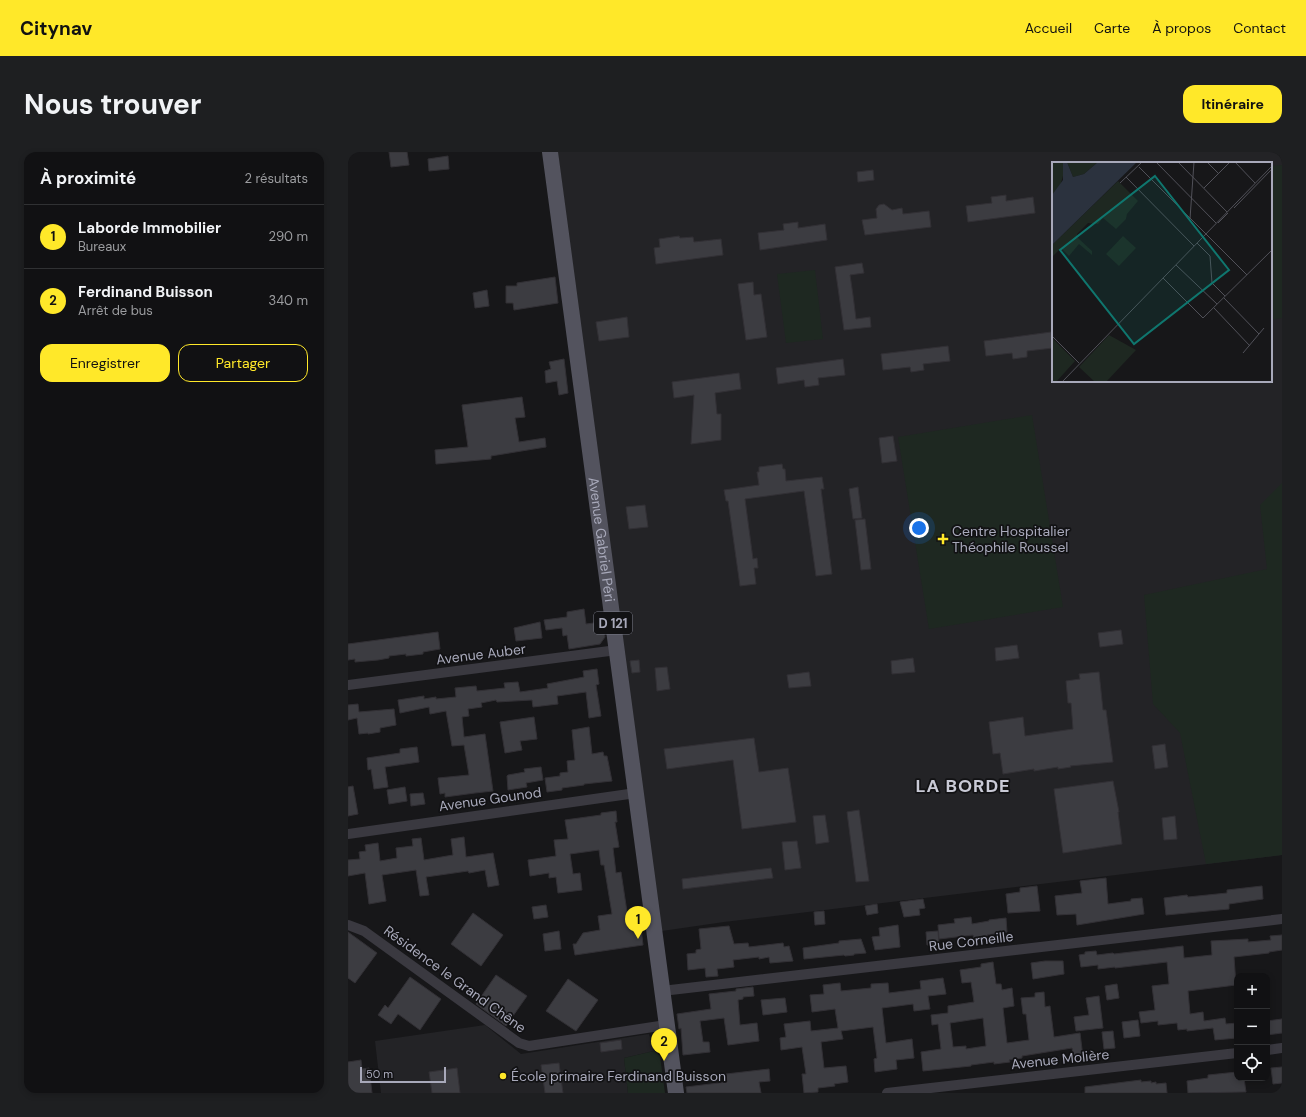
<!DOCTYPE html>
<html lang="fr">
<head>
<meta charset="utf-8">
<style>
	:root { --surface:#111113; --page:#1e1f21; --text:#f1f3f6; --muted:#9c9da0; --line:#303133; --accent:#ffe829 }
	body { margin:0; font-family:"DM Sans",sans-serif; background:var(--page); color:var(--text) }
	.controls { position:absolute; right:12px; bottom:12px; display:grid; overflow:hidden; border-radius:8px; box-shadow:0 2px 6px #0003 }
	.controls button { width:36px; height:36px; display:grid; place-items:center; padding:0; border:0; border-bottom:1px solid var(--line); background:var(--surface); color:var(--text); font:20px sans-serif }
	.scale { position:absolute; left:12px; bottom:10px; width:86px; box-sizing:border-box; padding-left:4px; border:2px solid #a8a9ba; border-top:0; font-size:11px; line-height:14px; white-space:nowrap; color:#a8a9ba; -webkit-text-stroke:3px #121214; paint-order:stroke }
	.you { position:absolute; left:571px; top:376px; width:14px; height:14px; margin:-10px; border:3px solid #fff; border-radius:50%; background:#1a73e8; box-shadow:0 0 0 6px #1a73e833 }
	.badge { display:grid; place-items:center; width:26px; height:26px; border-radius:50%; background:var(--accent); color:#111; font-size:13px; font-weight:700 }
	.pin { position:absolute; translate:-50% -33px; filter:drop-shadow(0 1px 2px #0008) }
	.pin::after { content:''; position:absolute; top:21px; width:14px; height:12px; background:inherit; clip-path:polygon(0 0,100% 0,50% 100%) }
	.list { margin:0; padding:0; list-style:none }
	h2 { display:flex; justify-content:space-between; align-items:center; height:52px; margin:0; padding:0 16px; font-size:17px }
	h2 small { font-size:13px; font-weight:400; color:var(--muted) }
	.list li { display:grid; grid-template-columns:26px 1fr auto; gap:12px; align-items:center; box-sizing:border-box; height:64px; padding:0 16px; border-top:1px solid var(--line) }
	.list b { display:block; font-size:15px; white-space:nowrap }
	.list p { margin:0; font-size:13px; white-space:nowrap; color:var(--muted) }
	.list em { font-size:13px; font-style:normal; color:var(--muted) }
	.actions { display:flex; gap:8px; padding:12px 16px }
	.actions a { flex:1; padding:9px 0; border:1px solid var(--accent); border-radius:12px; text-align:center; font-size:14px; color:var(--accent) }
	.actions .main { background:var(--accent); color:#111 }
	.icon { flex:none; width:22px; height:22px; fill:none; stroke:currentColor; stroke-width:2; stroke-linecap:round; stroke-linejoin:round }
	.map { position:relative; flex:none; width:934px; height:941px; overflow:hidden; border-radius:12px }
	header { display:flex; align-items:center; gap:24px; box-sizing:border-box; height:56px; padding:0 20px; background:var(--accent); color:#111 }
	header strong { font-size:19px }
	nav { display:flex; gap:22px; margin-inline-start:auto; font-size:14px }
	.intro { display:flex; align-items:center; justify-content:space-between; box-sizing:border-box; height:96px; padding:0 24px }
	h1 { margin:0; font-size:28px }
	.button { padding:10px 18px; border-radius:12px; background:var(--accent); color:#111; font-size:14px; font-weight:700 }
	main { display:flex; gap:24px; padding:0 24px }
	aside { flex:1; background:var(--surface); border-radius:12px; box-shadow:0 2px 6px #0003 }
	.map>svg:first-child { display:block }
</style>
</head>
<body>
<header>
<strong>Citynav</strong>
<nav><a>Accueil</a><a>Carte</a><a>À propos</a><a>Contact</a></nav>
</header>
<div class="intro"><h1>Nous trouver</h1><a class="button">Itinéraire</a></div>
<main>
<aside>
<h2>À proximité<small>2 résultats</small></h2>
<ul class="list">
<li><span class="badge">1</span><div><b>Laborde Immobilier</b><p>Bureaux</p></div><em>290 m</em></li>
<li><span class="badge">2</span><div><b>Ferdinand Buisson</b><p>Arrêt de bus</p></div><em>340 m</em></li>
</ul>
<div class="actions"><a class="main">Enregistrer</a><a>Partager</a></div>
</aside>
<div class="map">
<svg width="934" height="941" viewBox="0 0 934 941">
	<rect width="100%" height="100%" fill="#171719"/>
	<g fill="#232326" fill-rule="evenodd">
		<path d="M210,0H934V703L376,770L307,780ZM705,11H923V229H705Z"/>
		<polygon points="137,873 173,902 301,882 306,899 276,906 280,941 33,941 27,889"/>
	</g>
	<g fill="#1e2821">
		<polygon points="934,13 934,166 923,168 923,14"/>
		<polygon points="467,118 475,187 438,191 429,122"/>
		<polygon points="684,263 715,455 581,477 550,285"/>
		<polygon points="934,331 934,703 858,712 832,581 805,552 796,443 919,417 912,353"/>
		<polygon points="306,899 312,904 317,941 280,941 276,906"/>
	</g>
	<g fill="#3c3c41" stroke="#323035" fill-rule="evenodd">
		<polygon points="41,0 59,0 61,13 43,15"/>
		<polygon points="100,4 101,17 81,19 80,7"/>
		<polygon points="525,18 526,28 510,30 509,20"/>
		<polygon points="658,43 658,49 685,45 687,61 620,70 618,54 644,51 643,45"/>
		<polygon points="536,52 544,58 554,56 555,62 581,59 583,75 517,83 514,68 529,66 528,57 531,53"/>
		<polygon points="450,70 450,76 477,72 479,88 412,98 410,81 436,78 435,72"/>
		<polygon points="331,84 332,86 345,85 346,90 373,87 375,103 308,112 306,96 312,95 311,87"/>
		<polygon points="514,111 516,121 502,123 505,143 508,167 522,165 523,175 496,178 487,115"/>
		<polygon points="207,125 210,151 166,158 165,151 158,151 158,134 169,134 169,131"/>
		<polygon points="405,130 406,143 413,142 419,185 398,188 390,132"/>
		<polygon points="139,138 141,154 127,156 125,141"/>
		<polygon points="279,165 281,185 251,189 248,170"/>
		<polygon points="703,180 705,196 679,199 679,205 665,207 664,201 638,204 636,189"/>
		<polygon points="600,194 602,209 575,212 576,218 563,220 562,215 535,218 533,202"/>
		<polygon points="216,207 220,241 211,243 209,229 198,231 197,219 203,217 201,210"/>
		<polygon points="495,207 497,223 470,226 471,233 457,235 456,228 430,232 428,216"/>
		<polygon points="391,221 393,237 367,241 369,262 373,262 373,288 343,292 346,243 326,246 324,230"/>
		<polygon points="174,245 177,265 167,266 171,290 197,286 198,295 143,304 143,307 88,312 87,298 120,295 114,253"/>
		<polygon points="545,284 549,309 534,311 531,286"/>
		<polygon points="434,312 435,317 437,317 438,329 474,325 476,337 473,337 484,422 468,424 456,339 397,347 405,407 409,406 410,416 406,416 408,432 392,434 380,349 378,349 376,338 411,333 409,320 411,320 411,315"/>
		<polygon points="510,335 514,366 505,367 501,337"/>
		<polygon points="297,353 300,375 281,377 278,355"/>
		<polygon points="517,367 523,417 513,418 507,368"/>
		<polygon points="236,457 238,472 254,470 257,485 252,492 221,497 219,483 215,484 214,476 198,478 196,468 219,465 219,460"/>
		<polygon points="192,470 194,486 168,489 166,476"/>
		<polygon points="773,478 775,492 752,495 750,481"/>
		<polygon points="90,480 92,497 75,500 75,502 58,504 58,502 41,504 41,506 30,508 7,510 7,507 0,508 0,492"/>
		<polygon points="669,493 671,506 648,509 647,496"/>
		<polygon points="565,506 567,520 544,522 543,509"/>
		<polygon points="291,508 292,520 284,521 282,509"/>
		<polygon points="319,515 322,537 309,539 307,516"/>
		<polygon points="249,517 251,532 248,533 253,564 241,566 238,540 209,544 210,552 185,555 184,548 149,550 148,548 133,551 134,555 120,557 121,564 114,565 116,585 137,582 145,639 127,641 97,645 97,641 92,642 90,626 121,623 116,593 104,594 98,559 82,562 81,555 52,561 50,548 76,544 76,547 88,545 88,547 108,545 107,536 128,534 129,539 157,536 156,531 170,530 172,540 200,536 199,532 236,525 235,519"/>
		<polygon points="461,520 463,534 441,536 439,523"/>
		<polygon points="751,520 755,558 758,558 765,610 722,614 723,615 710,617 710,615 686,619 686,617 655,622 652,601 645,602 641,570 675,565 677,584 725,577 723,551 720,551 718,529 732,527 731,522"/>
		<polygon points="10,552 11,560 46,557 48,573 32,576 32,580 20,582 20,581 11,582 9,566 0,568 0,553"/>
		<polygon points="186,565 189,587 172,589 174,598 157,601 152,570"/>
		<polygon points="241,575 244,602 255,600 256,604 259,604 264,629 236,632 236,633 214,636 214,638 199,640 197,626 212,624 212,621 220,620 219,609 227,608 224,578"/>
		<polygon points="406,586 411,620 440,616 448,670 394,677 385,608 319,617 316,597"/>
		<polygon points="817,592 820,615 807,617 804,594"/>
		<polygon points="69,595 71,610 37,615 40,635 26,637 23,617 20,618 19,606 52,601 52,597"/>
		<polygon points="193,615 195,628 178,631 179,635 160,638 159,624 160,623 177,620 176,617"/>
		<polygon points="765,629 771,660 770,660 774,692 715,701 706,637"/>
		<polygon points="5,634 10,662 0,664 0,635"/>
		<polygon points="57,635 59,649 41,652 39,638"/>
		<polygon points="75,641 77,652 63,654 62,642"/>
		<polygon points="511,658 521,729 508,730 499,660"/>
		<polygon points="268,659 269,670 267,670 271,695 265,696 268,721 273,720 279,760 291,758 295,793 227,803 225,792 228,792 235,781 252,778 250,764 264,762 256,713 253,713 251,698 222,702 225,722 232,721 234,738 210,741 208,725 201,726 201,721 182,724 180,708 208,704 206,688 220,687 217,668 253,663 253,661"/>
		<polygon points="477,663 481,690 468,692 465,664"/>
		<polygon points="827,664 829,687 816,688 814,666"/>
		<polygon points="116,685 118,705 145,701 151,733 140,735 137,718 121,721 120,719 78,725 81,743 72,744 68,718 34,723 38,749 21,752 17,721 0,724 0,708 12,707 11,700 18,699 17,693 30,691 32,709 49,706 48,696 65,694 64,687 73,686 76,708 105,703 103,687"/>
		<polygon points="449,689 453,716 437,718 434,690"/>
		<polygon points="423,716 425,726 335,737 334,727"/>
		<polygon points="758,726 760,752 783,749 783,747 794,746 796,762 729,773 728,762 709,763 707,744 734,741 732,729"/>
		<polygon points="689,734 692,759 660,761 658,742 672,740 672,736"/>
		<polygon points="914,734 915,747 881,752 881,757 818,763 816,746 839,743 840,745 879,741 879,738"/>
		<polygon points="575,747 577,756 571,757 572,763 556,765 552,750"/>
		<polygon points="529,752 530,761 519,763 517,754"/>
		<polygon points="198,753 200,765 186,767 184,755"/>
		<polygon points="476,759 477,772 467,773 466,760"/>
		<polygon points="125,761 155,783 133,814 103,792"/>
		<polygon points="623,765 624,772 641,769 641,768 658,766 659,780 639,783 639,786 626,787 625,783 591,787 590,773 607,771 606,767"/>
		<polygon points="550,773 552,795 527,798 524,785 532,784 531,776"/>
		<polygon points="381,774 386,792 400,791 401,795 435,791 436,795 441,794 445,809 422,811 421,805 411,807 411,805 385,808 386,815 369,817 370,824 358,825 357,816 340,818 339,802 348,801 348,798 353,797 351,777"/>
		<polygon points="211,779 213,797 197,799 195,782"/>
		<polygon points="590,779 591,791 579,793 578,780"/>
		<polygon points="0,780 29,801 7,831 0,826"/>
		<polygon points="934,783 934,798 921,800 921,801 886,805 888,833 840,839 842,862 855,860 856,869 877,866 878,872 889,871 889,886 867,888 865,876 839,879 839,877 830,878 829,871 810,873 810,869 793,871 791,860 807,858 804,834 821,832 819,810 767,816 767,815 750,817 750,813 733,815 731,803 737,802 737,800 748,799 749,803 765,801 766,802 835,794 836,806 864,803 863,789 900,787 900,790 923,788 922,784"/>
		<polygon points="513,787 518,801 506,802 506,803 497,804 496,803 456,807 455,796 491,791 491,789"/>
		<polygon points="697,809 715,809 716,822 685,827 683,811"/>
		<path d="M645,810L648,832H653L654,838L664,836L666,854L655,856L659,891L681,888L678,862H675L673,846L687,845V841L696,840L697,855L702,854L706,885L732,881L735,905L726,906L724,896L674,904V906L661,908L662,910L646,912V910L623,913V914L575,919L573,900L593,897L590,872L584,873L583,863L600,861V854L626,850L623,830L614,831L612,818L633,815V812ZM635,866L638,894L618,897V894L605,895L602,871Z"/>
		<polygon points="148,823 179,844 158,874 128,852"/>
		<polygon points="62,825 93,847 72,878 50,862 43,872 30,863 37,853 40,856"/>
		<polygon points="595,826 598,842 580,844 582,857 566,859 565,852 534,856 538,891 564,887 566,906 548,908 549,917 527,920 526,907 529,906 525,875 493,879 495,887 473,890 476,916 498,914 500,930 486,932 487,934 470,936 470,940 456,941 454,922 458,922 454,895 433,898 432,886 438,885 436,872 462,869 463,879 490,876 487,857 464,860 462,843 476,842 475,833 492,831 493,839 523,836 523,832 540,831 541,841 573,837 572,829"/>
		<polygon points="220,827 250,848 228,879 198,859"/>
		<polygon points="769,832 771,846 759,848 757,834"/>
		<polygon points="405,835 406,844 395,845 395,847 390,848 392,873 409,871 411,889 380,893 376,866 352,869 355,890 361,890 362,900 335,903 333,876 331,877 329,862 363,857 361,842 388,839 388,837"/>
		<polygon points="751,844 755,876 728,879 726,865 741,863 738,846"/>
		<polygon points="437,846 439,860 415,863 413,848"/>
		<polygon points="934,867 934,881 919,883 919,869"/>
		<polygon points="790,868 792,884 776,886 774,870"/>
		<polygon points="765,879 767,896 756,897 754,880"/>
		<polygon points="273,888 274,897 253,900 252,891"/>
		<polygon points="13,908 14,917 21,916 24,941 0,941 0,910"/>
		<polygon points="211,911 215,941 197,941 193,913"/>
		<polygon points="934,915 934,931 925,932 923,916"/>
		<polygon points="109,916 112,941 84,941 81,920"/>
		<polygon points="421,917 422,929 411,930 413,941 339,941 338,935 379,930 378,922"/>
		<polygon points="889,920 889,926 896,926 898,940 840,941 839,929 860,926 860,923"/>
		<polygon points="793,928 793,930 803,929 803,931 808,930 808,932 818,931 819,941 737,941 737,935"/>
	</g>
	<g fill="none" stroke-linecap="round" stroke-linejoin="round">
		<g stroke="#3a3940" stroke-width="10">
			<polyline points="0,533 269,498"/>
			<polyline points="0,682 288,641"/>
			<polyline points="0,773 16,779 171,891 181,894 318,873"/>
			<polyline points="314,839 934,767"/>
			<polyline points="919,898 934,896"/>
			<polyline points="539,941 889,901"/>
		</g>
		<path stroke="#53535e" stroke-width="16" id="s1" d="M202,0L328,941"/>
	</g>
	<g fill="#ffe829" stroke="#121214" stroke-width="1.5">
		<path d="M593 381h4v4h4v4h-4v4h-4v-4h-4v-4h4z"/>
		<circle cx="155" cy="924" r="4"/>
	</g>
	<g text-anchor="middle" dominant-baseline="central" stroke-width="3.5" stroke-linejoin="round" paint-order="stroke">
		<rect fill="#121214" stroke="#7b7c88" stroke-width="1" x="246" y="460" width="38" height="22" rx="3"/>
		<g font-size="13" font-weight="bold" fill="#a8a9ba">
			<text x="265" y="471">D 121</text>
		</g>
		<g font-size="14" fill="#a8a9ba" stroke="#121214" text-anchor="start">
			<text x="604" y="379">Centre Hospitalier<tspan x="604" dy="16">Théophile Roussel</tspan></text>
			<text x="163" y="924">École primaire Ferdinand Buisson</text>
		</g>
		<g font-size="14" fill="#a8a9ba" stroke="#121214">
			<text stroke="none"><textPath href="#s1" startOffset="391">Avenue Gabriel Péri</textPath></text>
			<text transform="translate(133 502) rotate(-7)">Avenue Auber</text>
			<text transform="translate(142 647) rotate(-8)">Avenue Gounod</text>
			<text transform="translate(623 789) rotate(-7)">Rue Corneille</text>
			<text transform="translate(107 827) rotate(36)">Résidence le Grand Chêne</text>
			<text transform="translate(712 907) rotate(-6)">Avenue Molière</text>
		</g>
		<g font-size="18" font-weight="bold" letter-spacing="1" fill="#c9cad6" stroke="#121214">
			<text x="615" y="634">LA BORDE</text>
		</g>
	</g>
	<g transform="translate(704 10)">
		<rect width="220" height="220" fill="#171719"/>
		<path d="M0,0H11V14L8,24L0,33ZM15,0H46L32,12L21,15ZM66,19L86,39L75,52L74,57L64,67L51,56L46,62L36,61L25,72V75L40,89V93L27,82L17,94L9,86L0,95V83ZM71,74L84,86L67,104L54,92ZM57,173L84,188L54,220H43L27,205ZM0,176L23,199L4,220H0Z" fill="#1e2821"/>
		<path d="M11,0H15L21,15L32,12L46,0H85L0,83V33L11,18Z" fill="#2b323e"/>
		<path fill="none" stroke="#515159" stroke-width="1" d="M104,0L164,61M126,0L175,50M155,0L166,11M183,0L203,21M87,5L195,113M74,15L142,84M68,21L90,0M152,26L178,0M182,46L220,7M138,57L142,0M166,61L176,51M145,81L158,94L160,121L173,134M124,103L165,142M111,116L151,156L220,88M172,136L207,172M162,146L198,184M0,174L27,201M191,191L212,166M10,220L220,4"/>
		<path fill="#0f766e" fill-opacity="0.15" stroke="#0f766e" stroke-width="2" d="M103,14L177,108L82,182L8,88Z"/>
		<rect width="220" height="220" fill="none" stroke="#a8a9ba" stroke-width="2"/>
	</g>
</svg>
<div class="controls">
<button>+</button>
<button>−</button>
<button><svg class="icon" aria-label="locate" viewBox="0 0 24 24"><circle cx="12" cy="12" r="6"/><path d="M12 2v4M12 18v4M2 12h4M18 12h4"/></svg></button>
</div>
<div class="scale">50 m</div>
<div class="you"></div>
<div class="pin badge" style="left:290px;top:787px">1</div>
<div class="pin badge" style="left:316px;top:909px">2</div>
</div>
</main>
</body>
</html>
